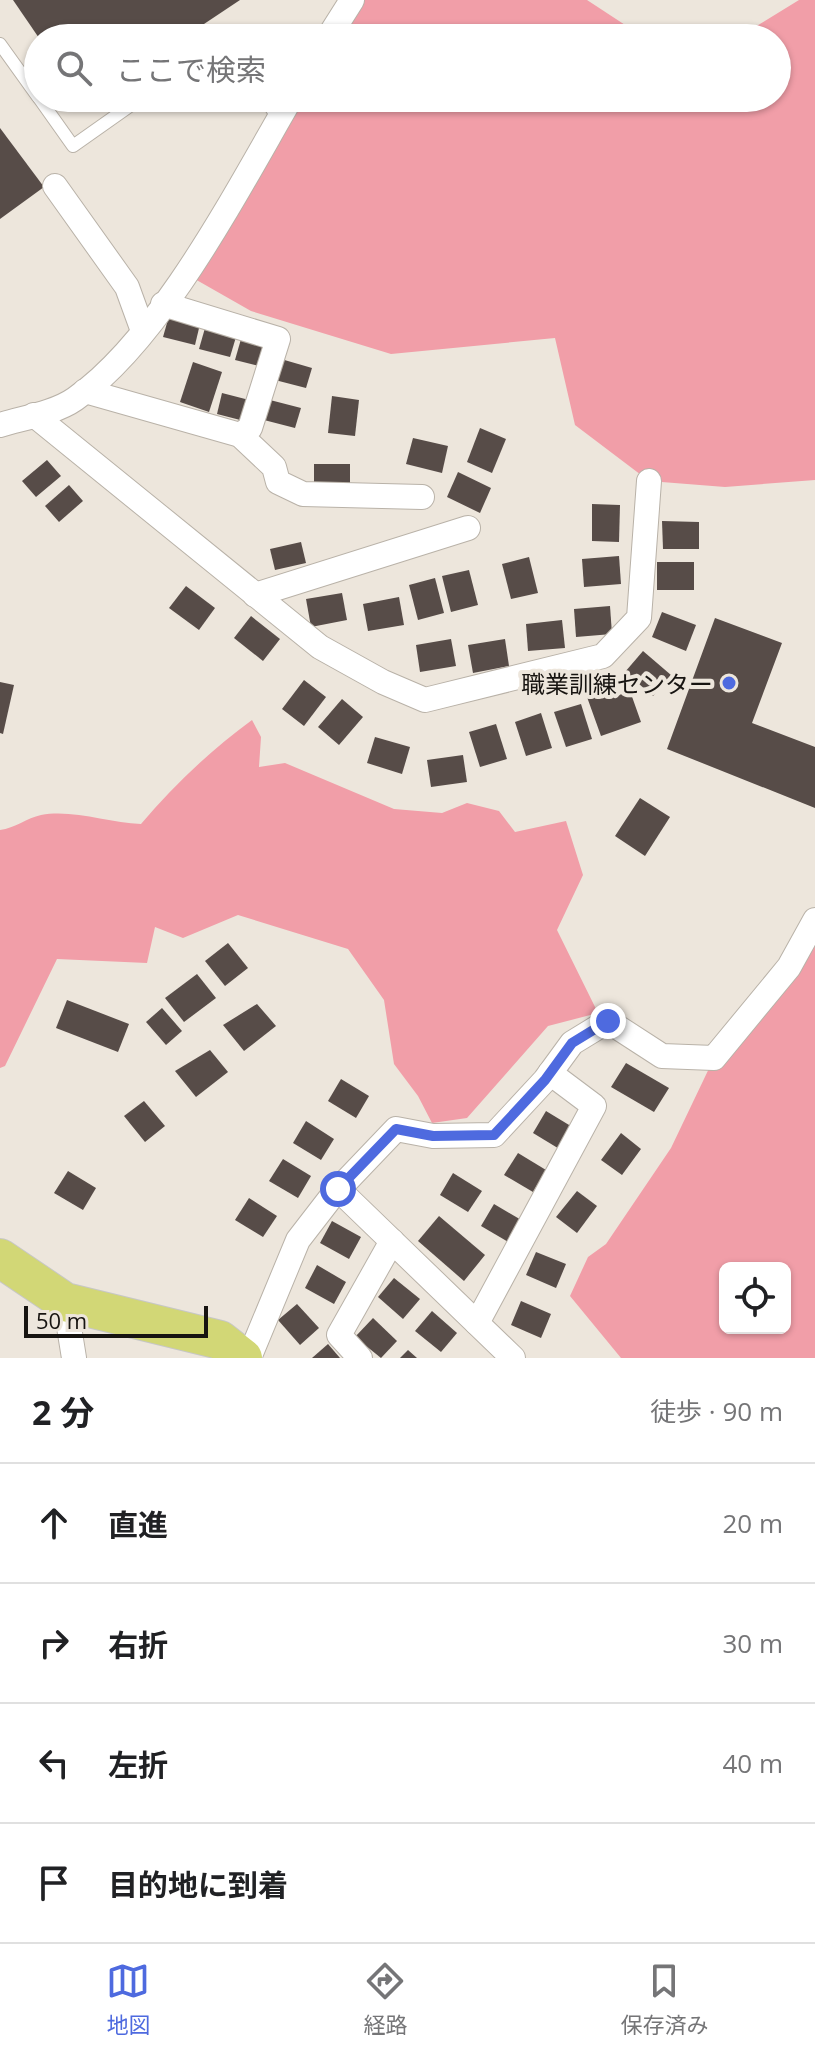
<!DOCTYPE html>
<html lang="ja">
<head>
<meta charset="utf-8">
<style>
	:root { --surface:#fff; --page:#f2f2f2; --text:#202124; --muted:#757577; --line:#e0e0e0; --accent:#4e6adf }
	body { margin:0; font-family:"Open Sans","Noto Sans JP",sans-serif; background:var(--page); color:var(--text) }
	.controls { position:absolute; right:24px; bottom:24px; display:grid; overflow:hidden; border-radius:12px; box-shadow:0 2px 6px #0004 }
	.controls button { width:72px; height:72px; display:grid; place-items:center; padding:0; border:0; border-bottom:2px solid var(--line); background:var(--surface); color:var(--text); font:40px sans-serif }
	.scale { position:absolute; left:24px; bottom:20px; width:184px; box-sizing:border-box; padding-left:8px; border:4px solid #171411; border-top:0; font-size:22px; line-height:28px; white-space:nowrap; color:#171411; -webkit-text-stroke:6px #ede6dc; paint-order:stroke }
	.stop { position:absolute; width:24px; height:24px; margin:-18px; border:6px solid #4e6adf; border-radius:50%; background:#fff }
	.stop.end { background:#4e6adf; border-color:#fff; box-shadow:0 2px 8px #0008 }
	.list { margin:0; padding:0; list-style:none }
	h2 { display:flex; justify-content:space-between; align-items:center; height:104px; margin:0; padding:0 32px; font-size:34px }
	h2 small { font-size:26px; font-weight:400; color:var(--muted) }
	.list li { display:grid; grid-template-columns:52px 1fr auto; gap:24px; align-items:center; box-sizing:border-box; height:120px; padding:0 32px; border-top:2px solid var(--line) }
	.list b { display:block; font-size:30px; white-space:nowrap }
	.list em { font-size:26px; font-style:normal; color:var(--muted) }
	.icon { flex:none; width:44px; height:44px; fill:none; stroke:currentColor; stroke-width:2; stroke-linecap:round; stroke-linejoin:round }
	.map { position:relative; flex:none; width:815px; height:1358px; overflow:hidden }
	.search { position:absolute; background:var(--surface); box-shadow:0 2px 6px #0004; left:24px; right:24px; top:24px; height:88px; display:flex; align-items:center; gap:20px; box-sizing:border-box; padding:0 28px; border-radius:44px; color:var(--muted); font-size:30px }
	.sheet { height:584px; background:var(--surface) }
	nav { display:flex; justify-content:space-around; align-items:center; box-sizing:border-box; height:112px; border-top:2px solid var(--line); background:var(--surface); font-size:22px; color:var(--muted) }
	nav a { display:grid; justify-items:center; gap:4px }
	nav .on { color:var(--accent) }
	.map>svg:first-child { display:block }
</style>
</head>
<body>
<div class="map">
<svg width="815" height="1358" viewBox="0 0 815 1358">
	<rect width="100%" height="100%" fill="#ede6dc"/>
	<g fill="#f19ea8" fill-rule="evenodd">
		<polygon points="352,0 587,0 645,38 328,38"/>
		<polygon points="799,0 815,0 815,480 725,487 649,481 575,425 555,338 391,354 251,311 186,274 291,98 777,98 777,38 737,38"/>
		<path d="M252,720L261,737L259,767L285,763L394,809L442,813L467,803L499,811L515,832L566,821L583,875L557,930L598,1013L548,1026L467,1118L432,1123L418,1096L394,1064L384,1000L348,949L238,915L183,938L155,927L147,963L57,959L5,1066L0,1068V830C15,828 27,818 41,815C73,809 109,823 141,824C174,785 211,750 252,720Z"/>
		<path d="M815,914V1358H621L570,1296L588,1257L606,1244L671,1148L714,1058ZM725,1268H785V1328H725Z"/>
	</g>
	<g fill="#574c48">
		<polygon points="13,0 240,0 183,38 39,38"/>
		<polygon points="0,128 44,187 0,219"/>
		<polygon points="169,316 200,324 195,345 163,337"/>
		<polygon points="205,328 236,337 230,357 199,349"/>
		<polygon points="241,339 272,348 267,368 235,360"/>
		<polygon points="281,359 312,368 306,388 275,380"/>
		<polygon points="193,362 222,372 209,412 180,402"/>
		<polygon points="222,393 253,401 248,422 217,414"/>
		<polygon points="332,396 359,400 355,436 328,433"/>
		<polygon points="270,400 301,408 295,428 264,420"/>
		<polygon points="480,428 506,439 492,473 467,462"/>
		<polygon points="413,438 448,446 442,473 406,464"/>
		<polygon points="47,460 61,476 36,497 22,481"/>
		<polygon points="314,464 350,464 350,492 314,491"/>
		<polygon points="458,472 491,488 480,513 447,497"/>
		<polygon points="69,485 83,501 59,522 45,506"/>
		<polygon points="592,504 620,505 619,542 592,541"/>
		<polygon points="662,521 699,522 699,549 663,549"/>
		<polygon points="301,542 306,563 275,570 270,549"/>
		<polygon points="619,556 621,584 584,587 582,559"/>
		<polygon points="529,557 538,593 511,599 502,564"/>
		<rect x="657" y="562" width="37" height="28"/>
		<polygon points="469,570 478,605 451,612 442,576"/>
		<polygon points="435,578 444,613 418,620 409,585"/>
		<polygon points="186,586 215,608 199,630 169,608"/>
		<polygon points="342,593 347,620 311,627 306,599"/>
		<polygon points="399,597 404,625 368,631 363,604"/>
		<polygon points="610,606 612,634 576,637 574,609"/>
		<polygon points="662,612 696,625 686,651 652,637"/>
		<polygon points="251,616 280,639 263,661 234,638"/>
		<polygon points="715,618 782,643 752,723 815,747 815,808 667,749"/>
		<polygon points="562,620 565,648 528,651 526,624"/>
		<polygon points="451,639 456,666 420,672 416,645"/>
		<polygon points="505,639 509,666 473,673 468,645"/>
		<polygon points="643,651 671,675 653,696 625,672"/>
		<polygon points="304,680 326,697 304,726 282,709"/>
		<polygon points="0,682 14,685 3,734 0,733"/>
		<polygon points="608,690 611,698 630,691 641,722 601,736 587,697"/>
		<polygon points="342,699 363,717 339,745 318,727"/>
		<polygon points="581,704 592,739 566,747 554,712"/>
		<polygon points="541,713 552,748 526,756 515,722"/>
		<polygon points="496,724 507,759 480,767 469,732"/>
		<polygon points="375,737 410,747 402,774 367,763"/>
		<polygon points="463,755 467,782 431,787 427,760"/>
		<polygon points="640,798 670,817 645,856 615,836"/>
		<polygon points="228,943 248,968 225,986 205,961"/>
		<polygon points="197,974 216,998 184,1022 165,998"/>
		<polygon points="67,1000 129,1024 118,1052 56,1028"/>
		<polygon points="257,1004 276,1026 244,1051 223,1025"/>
		<polygon points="162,1008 182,1031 166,1045 146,1022"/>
		<polygon points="210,1050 228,1072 196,1097 175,1071"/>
		<polygon points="626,1063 669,1088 654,1112 611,1087"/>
		<polygon points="341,1079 369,1096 356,1118 328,1101"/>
		<polygon points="144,1101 165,1126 145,1142 124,1116"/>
		<polygon points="546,1111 574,1128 561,1150 533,1133"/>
		<polygon points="306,1121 334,1139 321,1160 293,1143"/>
		<polygon points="621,1133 641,1149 622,1175 601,1160"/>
		<polygon points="518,1153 546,1170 533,1192 504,1175"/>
		<polygon points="283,1159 311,1176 298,1198 269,1181"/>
		<polygon points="68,1171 96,1188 83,1210 54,1193"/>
		<polygon points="453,1173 482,1191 468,1212 440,1195"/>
		<polygon points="577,1191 597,1206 577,1233 556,1217"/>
		<polygon points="249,1198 277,1216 263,1237 235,1220"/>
		<polygon points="494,1204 523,1221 510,1243 481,1226"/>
		<polygon points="439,1216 485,1255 464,1281 418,1241"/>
		<polygon points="332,1221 361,1237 349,1259 320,1243"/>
		<polygon points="536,1252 566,1264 556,1288 526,1275"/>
		<polygon points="317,1265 346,1282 334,1304 305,1288"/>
		<polygon points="394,1278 420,1299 403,1319 378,1297"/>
		<polygon points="521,1301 551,1314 541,1338 511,1325"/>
		<polygon points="297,1304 319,1328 300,1345 278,1320"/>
		<polygon points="432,1311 457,1333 441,1352 415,1331"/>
		<polygon points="373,1318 397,1341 381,1358 355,1337"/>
		<polygon points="328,1344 340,1358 312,1358"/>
		<polygon points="408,1350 417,1358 400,1358"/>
	</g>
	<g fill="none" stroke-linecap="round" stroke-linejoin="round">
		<defs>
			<g id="service">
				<polyline points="0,44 38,97"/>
				<polyline points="39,98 73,146 141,98"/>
				<polyline points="264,98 279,119"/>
			</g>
			<g id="minor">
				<polyline points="328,38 352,0"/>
				<polyline points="55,186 127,287 143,331"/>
				<polyline points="163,304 278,339 250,428 240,435"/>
				<polyline points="85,391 240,435 274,467 278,482 303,494 422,497"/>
				<polyline points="34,415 320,647 383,682 425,700 603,656 639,618 649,481"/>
				<path d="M0,425C23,418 55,413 75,399C161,339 238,189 291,98"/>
				<polyline points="255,595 468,528"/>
				<polyline points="338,1189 513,1358"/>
				<polyline points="65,1302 74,1358"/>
				<polyline points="477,1323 594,1106 550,1073"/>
				<polyline points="249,1358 298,1240 332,1196 396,1129 433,1136 494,1135 545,1080 572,1043 608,1021 662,1056 714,1058 789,967 815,920"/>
				<polyline points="360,1358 339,1335 392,1241"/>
			</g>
			<polyline id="primary" points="0,1258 65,1302 220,1340 243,1358"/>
		</defs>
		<use href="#service" stroke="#b9b2a8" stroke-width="14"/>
		<use href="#minor" stroke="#b9b2a8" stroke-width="26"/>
		<use href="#primary" stroke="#c7c7c6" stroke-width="40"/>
		<use href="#service" stroke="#fff" stroke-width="12"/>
		<use href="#minor" stroke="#fff" stroke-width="24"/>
		<use href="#primary" stroke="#d2d776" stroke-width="38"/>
	</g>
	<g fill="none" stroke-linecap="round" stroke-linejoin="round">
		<polyline stroke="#4e6adf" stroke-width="10" points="338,1189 396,1129 433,1136 494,1135 545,1080 572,1043 608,1021"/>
	</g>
	<circle fill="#4e6adf" stroke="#ede6dc" stroke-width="3" cx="729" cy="683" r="8"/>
	<g text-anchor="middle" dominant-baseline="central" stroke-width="8" stroke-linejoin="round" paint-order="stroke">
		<g font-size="24" fill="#171411" stroke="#ede6dc" text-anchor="end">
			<text x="713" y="683">職業訓練センター</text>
		</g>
	</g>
</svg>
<div class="controls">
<button><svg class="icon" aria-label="locate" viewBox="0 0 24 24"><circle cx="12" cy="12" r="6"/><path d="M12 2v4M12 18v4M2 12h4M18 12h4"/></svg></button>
</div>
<div class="scale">50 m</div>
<div class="stop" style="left:338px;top:1189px"></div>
<div class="stop end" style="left:608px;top:1021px"></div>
<div class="search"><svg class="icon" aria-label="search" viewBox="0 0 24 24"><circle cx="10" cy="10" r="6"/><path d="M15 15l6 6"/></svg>ここで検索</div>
</div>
<section class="sheet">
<h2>2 分<small>徒歩 · 90 m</small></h2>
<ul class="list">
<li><svg class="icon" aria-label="ahead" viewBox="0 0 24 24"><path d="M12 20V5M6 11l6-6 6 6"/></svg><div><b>直進</b></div><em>20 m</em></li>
<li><svg class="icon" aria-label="right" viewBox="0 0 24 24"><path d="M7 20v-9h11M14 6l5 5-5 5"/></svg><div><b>右折</b></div><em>30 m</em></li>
<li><svg class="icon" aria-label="left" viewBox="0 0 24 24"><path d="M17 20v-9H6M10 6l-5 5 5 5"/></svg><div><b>左折</b></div><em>40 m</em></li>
<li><svg class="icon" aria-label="arrive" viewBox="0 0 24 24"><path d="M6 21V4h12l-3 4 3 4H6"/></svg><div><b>目的地に到着</b></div></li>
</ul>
</section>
<nav>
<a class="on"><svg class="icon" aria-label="map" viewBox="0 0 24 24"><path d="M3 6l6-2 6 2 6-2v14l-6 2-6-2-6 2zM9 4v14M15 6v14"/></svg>地図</a>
<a><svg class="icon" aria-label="directions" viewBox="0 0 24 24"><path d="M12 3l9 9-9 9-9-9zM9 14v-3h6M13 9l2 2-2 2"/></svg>経路</a>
<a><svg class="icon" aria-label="saved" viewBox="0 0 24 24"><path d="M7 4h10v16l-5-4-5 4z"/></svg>保存済み</a>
</nav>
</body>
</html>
